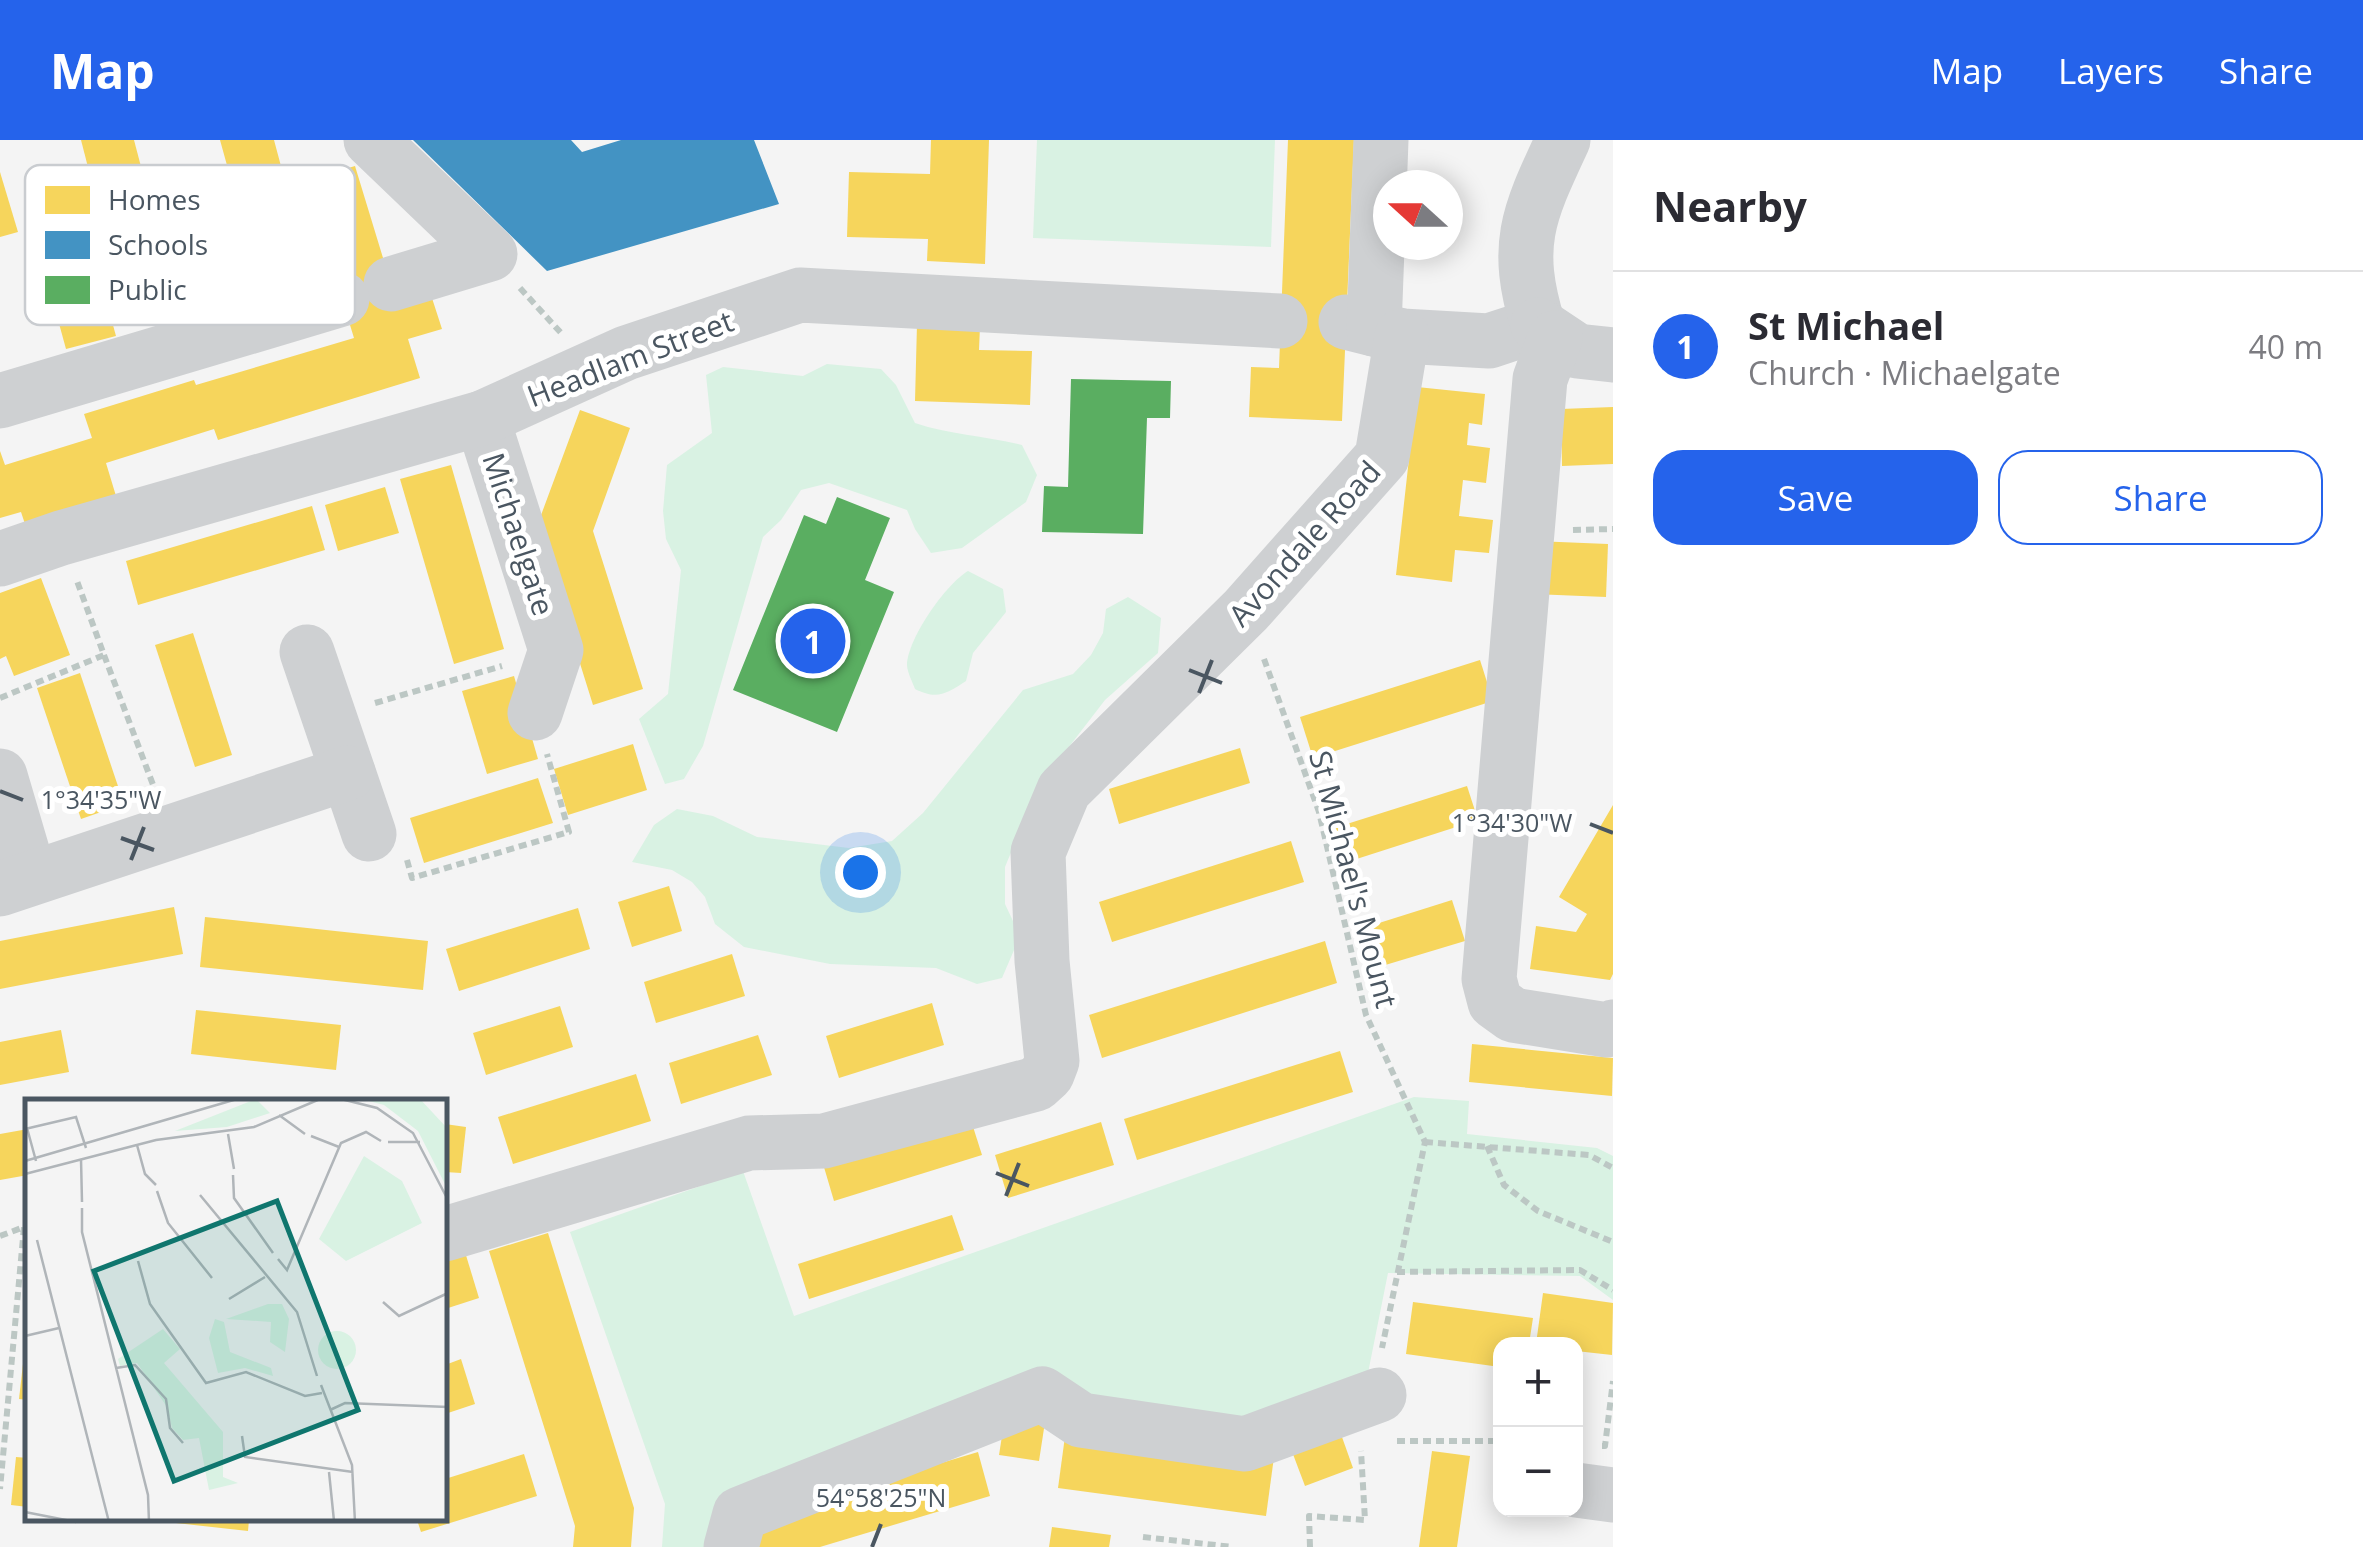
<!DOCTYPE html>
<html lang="en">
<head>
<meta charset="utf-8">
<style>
	:root { --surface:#fff; --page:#f7f7f7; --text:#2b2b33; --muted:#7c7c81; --line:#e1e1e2; --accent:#2563eb }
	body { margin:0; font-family:"Open Sans",sans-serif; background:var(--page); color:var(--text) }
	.controls { position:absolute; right:30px; bottom:30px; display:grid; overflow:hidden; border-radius:20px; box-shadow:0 5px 25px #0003 }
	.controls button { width:90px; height:90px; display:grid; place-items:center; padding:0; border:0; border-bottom:2px solid var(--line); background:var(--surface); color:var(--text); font:50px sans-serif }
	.compass { position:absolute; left:1373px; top:30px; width:90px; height:90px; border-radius:50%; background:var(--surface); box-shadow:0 5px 25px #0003; rotate:291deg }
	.you { position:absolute; left:860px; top:732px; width:35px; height:35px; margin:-25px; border:8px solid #fff; border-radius:50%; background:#1a73e8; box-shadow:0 0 0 15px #1a73e833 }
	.badge { display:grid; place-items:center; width:65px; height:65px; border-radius:50%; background:var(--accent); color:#fff; font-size:32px; font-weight:700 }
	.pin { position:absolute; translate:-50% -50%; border:5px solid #fff; box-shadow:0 2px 10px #0006 }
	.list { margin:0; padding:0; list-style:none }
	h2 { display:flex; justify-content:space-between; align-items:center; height:130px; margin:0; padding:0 40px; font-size:42px }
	h2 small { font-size:32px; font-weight:400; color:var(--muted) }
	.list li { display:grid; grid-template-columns:65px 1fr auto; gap:30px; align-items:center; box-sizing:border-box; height:150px; padding:0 40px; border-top:2px solid var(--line) }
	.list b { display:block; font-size:38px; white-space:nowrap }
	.list p { margin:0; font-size:32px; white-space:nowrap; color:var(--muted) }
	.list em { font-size:32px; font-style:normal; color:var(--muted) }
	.actions { display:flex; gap:20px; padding:30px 40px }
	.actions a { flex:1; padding:22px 0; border:2px solid var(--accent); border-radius:30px; text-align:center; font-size:35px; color:var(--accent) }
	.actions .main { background:var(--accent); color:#fff }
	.map { position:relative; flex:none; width:1613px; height:1407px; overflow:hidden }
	header { display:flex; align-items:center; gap:60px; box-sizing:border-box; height:140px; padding:0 50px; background:var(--accent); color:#fff }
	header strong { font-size:48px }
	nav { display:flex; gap:55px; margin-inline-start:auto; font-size:35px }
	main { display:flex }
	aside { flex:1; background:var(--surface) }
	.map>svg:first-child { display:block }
</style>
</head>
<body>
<header>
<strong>Map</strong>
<nav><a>Map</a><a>Layers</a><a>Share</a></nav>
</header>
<main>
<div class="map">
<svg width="1613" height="1407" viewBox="0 0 1613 1407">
	<rect width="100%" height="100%" fill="#f4f4f4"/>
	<g fill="#d9f2e3">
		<polygon points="1037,0 1275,0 1271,107 1033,98"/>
		<path d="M827,224L881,229L896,245L915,283C951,295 986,296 1022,305L1037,335L1026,362L962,408L931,413L915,389L907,370L829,343L801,350L781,380L763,397L703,606L684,639L665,644L639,579L668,554L681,430L666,399L663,371L667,325L712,293L706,235L723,227L803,236Z"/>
		<path d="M968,431L1003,449L1006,472L973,513L966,541C946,554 937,560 915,549C913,543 907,532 907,525C908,498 946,444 968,431Z"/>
		<polygon points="1128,457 1161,478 1158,513 1105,560 1038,647 1005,727 1005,764 1020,796 1002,838 977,844 936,828 830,824 744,807 715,784 705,757 692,742 672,730 632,722 654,685 677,669 713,676 757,697 849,708 892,701 923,673 1023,550 1073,534 1091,515 1103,493 1106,469"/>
		<polygon points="1414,957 1469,961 1467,994 1597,1008 1613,1016 1613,1160 1580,1136 1388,1133 1366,1243 1251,1284 1096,1268 1043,1234 716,1407 662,1407 665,1364 570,1092 743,1031 794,1176"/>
	</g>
	<g fill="#f6d55c">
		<polygon points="81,0 134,0 150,61 100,74"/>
		<polygon points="220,0 274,0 293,71 152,109 142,72 233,47"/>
		<polygon points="931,0 989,0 985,124 927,121 928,99 847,97 849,32 930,34"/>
		<polygon points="1288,0 1354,0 1342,281 1249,277 1251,227 1279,228"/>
		<polygon points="355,26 394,154 431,155 442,189 408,199 420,238 218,300 214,289 106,323 116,356 25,384 21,372 0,378 0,311 5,325 92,298 84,274 194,240 196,245 354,198 306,41"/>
		<polygon points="0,32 18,92 0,97"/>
		<polygon points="85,83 116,196 66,209 35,96"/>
		<polygon points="917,184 980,186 979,210 1032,211 1030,265 915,261"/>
		<polygon points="1417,247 1485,254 1482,285 1469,283 1467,305 1490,308 1486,343 1463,340 1459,376 1493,380 1489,413 1455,410 1452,442 1396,435"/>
		<polygon points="1613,267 1613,324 1562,326 1561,269"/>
		<polygon points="580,270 630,288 593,391 643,549 593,565 537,386"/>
		<polygon points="451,325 504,509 454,524 400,339"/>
		<polygon points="385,347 399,393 338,411 325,365"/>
		<polygon points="312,366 325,410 138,465 126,421"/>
		<polygon points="1535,401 1608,404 1606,457 1533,454"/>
		<polygon points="41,438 70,515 14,536 6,516 0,519 0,453"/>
		<polygon points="193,493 232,615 195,627 155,505"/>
		<polygon points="1480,520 1493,561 1313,618 1300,577"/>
		<polygon points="80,533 124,664 81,679 37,548"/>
		<polygon points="514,536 538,619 487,634 462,551"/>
		<polygon points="633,604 647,650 568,675 554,629"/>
		<polygon points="1240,608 1250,643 1119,684 1109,649"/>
		<polygon points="538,638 553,683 424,723 410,678"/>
		<polygon points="1467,646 1478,680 1341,724 1331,689"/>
		<polygon points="1613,665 1613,834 1610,840 1530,829 1536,786 1576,792 1587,774 1559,757"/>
		<polygon points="1291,701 1304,742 1112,802 1099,762"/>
		<polygon points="669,746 682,791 632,807 618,762"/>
		<polygon points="1452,760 1465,801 1372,829 1360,789"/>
		<polygon points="174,767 183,814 0,849 0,801"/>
		<polygon points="578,768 590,809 459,851 446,809"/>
		<polygon points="205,777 428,801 423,850 200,827"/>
		<polygon points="1325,801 1337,843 1102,918 1089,875"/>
		<polygon points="732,814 745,856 656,883 644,842"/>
		<polygon points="932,863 944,905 839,938 826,896"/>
		<polygon points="560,866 573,907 486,935 473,893"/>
		<polygon points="196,870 341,885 336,930 191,914"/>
		<polygon points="61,890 69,932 0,945 0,902"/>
		<polygon points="758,895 772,935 681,964 669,923"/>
		<polygon points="1472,904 1613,918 1612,956 1469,942"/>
		<polygon points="1340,911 1353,952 1137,1020 1124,979"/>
		<polygon points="636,934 651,981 513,1024 498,977"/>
		<polygon points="188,957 212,959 212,962 187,962"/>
		<polygon points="968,971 982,1015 834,1061 821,1017"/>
		<polygon points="1101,982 1114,1025 1008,1058 995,1015"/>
		<polygon points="445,984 466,987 461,1033 445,1032"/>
		<polygon points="28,989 28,1035 0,1040 0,994"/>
		<polygon points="952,1075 964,1110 809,1159 798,1124"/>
		<polygon points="548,1093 634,1368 631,1407 573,1407 575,1386 489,1111"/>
		<polygon points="465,1112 479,1158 445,1169 445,1118"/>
		<polygon points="1543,1153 1613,1163 1612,1215 1576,1211 1576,1204 1536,1204"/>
		<polygon points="1413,1162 1533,1178 1529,1204 1500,1204 1500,1227 1406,1214"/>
		<polygon points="24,1215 28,1215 28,1260 19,1259"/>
		<polygon points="461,1219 475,1264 445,1274 445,1225"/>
		<polygon points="1005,1277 1045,1282 1039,1321 999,1315"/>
		<polygon points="1337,1283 1353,1328 1305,1346 1288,1301"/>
		<polygon points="1066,1289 1274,1317 1266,1376 1058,1348"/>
		<polygon points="1432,1311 1470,1316 1457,1407 1419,1407"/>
		<polygon points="978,1312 990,1356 820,1407 753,1407 757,1378"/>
		<polygon points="524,1314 537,1356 421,1392 417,1380 445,1380 445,1339"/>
		<polygon points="16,1317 28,1318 28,1367 11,1365"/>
		<polygon points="167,1380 249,1380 248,1391 167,1382"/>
		<polygon points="1052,1387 1111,1395 1109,1407 1049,1407"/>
	</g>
	<polygon fill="#4393c3" points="413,0 571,0 582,12 621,0 754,0 779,64 547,131"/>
	<g fill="#5aae61">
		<polygon points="1071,239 1171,241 1170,278 1147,278 1143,394 1042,392 1044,346 1068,347"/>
		<polygon points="837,357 890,378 865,440 894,452 837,592 733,550 804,375 826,384"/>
	</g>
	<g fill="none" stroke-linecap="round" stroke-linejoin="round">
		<g stroke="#bcc7c4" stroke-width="6" stroke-dasharray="8 5" stroke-linecap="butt">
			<polyline points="520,148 562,194"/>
			<polyline points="1573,390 1613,389"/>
			<polyline points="104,515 155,650"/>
			<polyline points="1264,519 1319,672 1366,875 1425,1002 1382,1208"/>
			<polyline points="0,558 104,515 77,441"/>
			<polyline points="375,563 502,526"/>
			<polyline points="407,720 412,738 569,692 547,614"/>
			<polyline points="1425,1002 1589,1015 1613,1028"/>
			<polyline points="1487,1006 1504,1045 1538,1071 1613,1102"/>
			<polyline points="0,1096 24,1087 0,1349"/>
			<polyline points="1397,1132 1580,1130 1613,1150"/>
			<polyline points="1397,1301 1500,1301"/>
			<polyline points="1602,1306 1605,1306 1613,1241"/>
			<polyline points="1143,1397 1233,1407"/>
			<polyline points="1310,1407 1309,1376 1365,1380 1361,1311"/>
		</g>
		<g stroke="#ced0d2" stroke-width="55">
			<polyline points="371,0 490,114 391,144"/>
			<polyline points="1346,182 1402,196 1489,201 1538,185"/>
			<path d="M1538,185C1513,104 1529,73 1563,0"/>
			<polyline points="1538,185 1577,211 1613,215"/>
			<polyline points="1374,189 1381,0"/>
			<polyline points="1555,198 1540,239 1489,839 1495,862 1513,875 1607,890 1613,887"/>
			<polyline points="0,261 342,159"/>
			<polyline points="482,278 556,510 535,573"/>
			<polyline points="0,419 61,398 482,278 626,213 800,155 1280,181"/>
			<polyline points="307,512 369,694"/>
			<polyline points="0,636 30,738"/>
			<polyline points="0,749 348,633"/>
			<polyline points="445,1094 749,1003 824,1001 1036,944 1047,934 1052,921 1042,821 1038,712 1064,650 1246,470 1382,317 1402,196"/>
			<polyline points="1576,1350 1613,1355"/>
			<polyline points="731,1407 740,1374 1042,1254 1081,1280 1245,1304 1379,1255"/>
		</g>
	</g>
	<path fill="none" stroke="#4a5661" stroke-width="4" d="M1189,530L1222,543M1199,553L1212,520M0,651L23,660M1590,684L1613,693M121,698L154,710M131,720L144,687M996,1033L1029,1046M1006,1056L1019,1023M872,1407L881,1384"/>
	<g text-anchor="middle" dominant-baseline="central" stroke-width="10" stroke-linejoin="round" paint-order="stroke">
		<g font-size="30" fill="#4a5661" stroke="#fff">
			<text transform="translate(630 218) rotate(-21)">Headlam Street</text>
			<text transform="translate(519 394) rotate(72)">Michaelgate</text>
			<text transform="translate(1304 403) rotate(-48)">Avondale Road</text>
			<text transform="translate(1354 739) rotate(75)">St Michael's Mount</text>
		</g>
	</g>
	<g transform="translate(25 959)">
		<rect width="422" height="422" fill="#f4f4f4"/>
		<path d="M231,0L245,14L202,28L150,32ZM336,0H395L422,29V89L393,32L359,6ZM339,57L377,82L397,124L321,162L294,140ZM243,205H257L264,220L260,253L245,243L246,223L201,220ZM190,220L199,223L205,253L246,269L248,277L220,269L193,274L184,239ZM138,230L155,250L139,264L198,333V378L213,384L184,391L174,339L158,341L147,329L142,308L112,264L95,267L93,260ZM293 251a19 19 0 1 1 38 0a19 19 0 1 1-38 0Z" fill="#d9f2e3"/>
		<path fill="none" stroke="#b0b5b9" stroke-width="2.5" d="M316,0L352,9L388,34L423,101M254,16L280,35M2,29L11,62M0,30L51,18L61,49M203,35L209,70M286,37L314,48M363,43H395M112,46L120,75L131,86M56,60L57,103M0,62L212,0M0,75L131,41L229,28L295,0M208,76L209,99L248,154M132,92L143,124L187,179M175,96L272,213L292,277M57,109V133L123,396L124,423M12,141L84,423M253,160L262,171L316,44L341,33L356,42M113,162L125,205L181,284L221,273L280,297L297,294M204,200L240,178M358,203L374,217L423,194M0,237L34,229M91,269L110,266L141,300L145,329L158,344M296,286L327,366L330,423M305,311L320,304L423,308M217,337L220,358L328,373M304,373L309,422M0,413L51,423"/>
		<path fill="#0f766e" fill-opacity="0.15" stroke="#0f766e" stroke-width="5" d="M252,102L333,311L149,382L69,172Z"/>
		<rect width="422" height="422" fill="none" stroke="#4a5661" stroke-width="5"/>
	</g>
	<rect x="25" y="25" width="330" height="160" rx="15" fill="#fff" stroke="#c9ccd0" stroke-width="2.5"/>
	<rect x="45" y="46" width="45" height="28" fill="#f6d55c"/>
	<rect x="45" y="91" width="45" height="28" fill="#4393c3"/>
	<rect x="45" y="136" width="45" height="28" fill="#5aae61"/>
	<g font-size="28" fill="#4a5661">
		<text x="108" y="70">Homes</text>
		<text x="108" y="115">Schools</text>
		<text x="108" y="160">Public</text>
	</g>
	<g font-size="25" text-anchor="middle" fill="#4a5661" stroke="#fff" stroke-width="10" stroke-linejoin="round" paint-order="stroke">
		<text x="101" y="669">1°34'35"W</text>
		<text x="1512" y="692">1°34'30"W</text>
		<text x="881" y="1367">54°58'25"N</text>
	</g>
</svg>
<div class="controls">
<button>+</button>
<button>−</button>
</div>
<svg class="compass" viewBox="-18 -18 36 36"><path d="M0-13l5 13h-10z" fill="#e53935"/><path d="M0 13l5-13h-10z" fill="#7c7c81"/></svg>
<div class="you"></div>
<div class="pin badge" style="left:813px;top:501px">1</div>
</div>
<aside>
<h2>Nearby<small></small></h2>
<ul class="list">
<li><span class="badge">1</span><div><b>St Michael</b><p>Church · Michaelgate</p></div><em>40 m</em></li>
</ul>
<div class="actions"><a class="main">Save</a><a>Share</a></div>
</aside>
</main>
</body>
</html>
